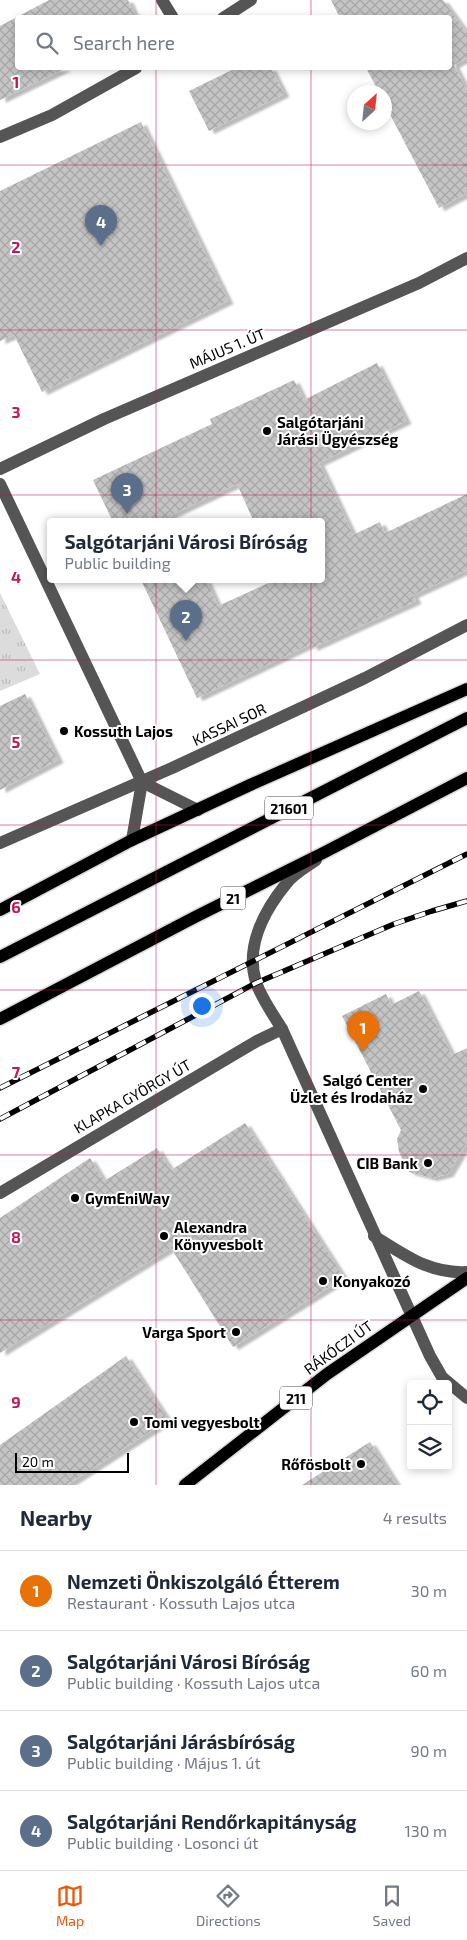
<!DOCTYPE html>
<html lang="en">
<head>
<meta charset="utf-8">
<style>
	:root { --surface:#fff; --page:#f2f2f3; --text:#1f2937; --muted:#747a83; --line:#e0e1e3; --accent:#ea580c }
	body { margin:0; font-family:"Exo 2",sans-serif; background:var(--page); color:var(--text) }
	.controls { position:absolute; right:15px; bottom:15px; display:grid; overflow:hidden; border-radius:5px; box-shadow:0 2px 8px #0003 }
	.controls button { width:45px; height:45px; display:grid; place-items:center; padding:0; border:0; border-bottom:1px solid var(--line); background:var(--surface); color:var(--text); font:25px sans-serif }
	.compass { position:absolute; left:347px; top:85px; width:45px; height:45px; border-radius:50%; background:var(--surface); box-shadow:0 2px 8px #0003; rotate:27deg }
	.scale { position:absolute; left:15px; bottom:12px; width:114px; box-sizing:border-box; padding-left:5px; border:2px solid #000; border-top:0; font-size:14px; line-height:18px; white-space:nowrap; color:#000; -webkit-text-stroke:4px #fff; paint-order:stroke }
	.you { position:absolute; left:201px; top:1005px; width:18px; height:18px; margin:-12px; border:4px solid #fff; border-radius:50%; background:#1a73e8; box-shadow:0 0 0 8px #1a73e833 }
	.badge { display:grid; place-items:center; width:32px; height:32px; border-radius:50%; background:var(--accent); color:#fff; font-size:16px; font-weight:700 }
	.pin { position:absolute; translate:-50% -41px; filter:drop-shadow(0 1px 2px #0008) }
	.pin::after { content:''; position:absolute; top:26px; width:18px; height:15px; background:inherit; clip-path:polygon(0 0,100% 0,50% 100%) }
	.popup { position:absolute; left:47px; top:518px; width:278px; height:65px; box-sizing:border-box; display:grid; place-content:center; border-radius:5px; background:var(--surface); filter:drop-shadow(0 1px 4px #0005); font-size:16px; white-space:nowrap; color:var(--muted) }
	.popup b { font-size:19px; color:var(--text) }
	.popup::after { content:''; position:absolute; left:50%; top:100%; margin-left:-10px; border:10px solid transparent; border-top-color:var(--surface) }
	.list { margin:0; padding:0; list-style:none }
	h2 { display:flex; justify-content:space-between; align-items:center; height:65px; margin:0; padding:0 20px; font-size:21px }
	h2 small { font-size:16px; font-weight:400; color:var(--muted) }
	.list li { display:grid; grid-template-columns:32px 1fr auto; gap:15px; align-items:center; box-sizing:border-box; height:80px; padding:0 20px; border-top:1px solid var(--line) }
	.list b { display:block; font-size:19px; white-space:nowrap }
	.list p { margin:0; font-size:16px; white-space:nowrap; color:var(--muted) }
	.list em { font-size:16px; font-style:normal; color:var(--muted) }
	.icon { flex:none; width:28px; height:28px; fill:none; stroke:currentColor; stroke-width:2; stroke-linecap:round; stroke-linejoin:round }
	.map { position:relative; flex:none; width:467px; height:1485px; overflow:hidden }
	.search { position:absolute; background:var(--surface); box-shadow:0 2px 8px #0003; left:15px; right:15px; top:15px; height:55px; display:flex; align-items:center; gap:12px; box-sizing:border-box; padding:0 18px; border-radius:5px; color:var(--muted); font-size:19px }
	.sheet { height:385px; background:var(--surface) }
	nav { display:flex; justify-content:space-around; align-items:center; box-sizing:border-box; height:70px; border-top:1px solid var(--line); background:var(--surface); font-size:14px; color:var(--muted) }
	nav a { display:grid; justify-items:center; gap:2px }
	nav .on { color:var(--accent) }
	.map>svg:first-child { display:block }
</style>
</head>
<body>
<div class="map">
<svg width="467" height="1485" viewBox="0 0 467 1485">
	<defs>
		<pattern id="park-tufts" width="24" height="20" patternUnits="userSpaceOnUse" patternTransform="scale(1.25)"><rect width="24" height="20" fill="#dcdcdc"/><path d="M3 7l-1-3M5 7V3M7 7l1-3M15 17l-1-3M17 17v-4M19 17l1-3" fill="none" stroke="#bbb"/></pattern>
		<pattern id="building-cross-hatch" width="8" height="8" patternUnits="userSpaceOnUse" patternTransform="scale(1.25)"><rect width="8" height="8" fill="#c4c4c4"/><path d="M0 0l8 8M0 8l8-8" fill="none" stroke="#a7a7a7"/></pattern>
		<filter id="shadow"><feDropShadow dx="5.5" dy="3" stdDeviation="1" flood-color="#0004"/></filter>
	</defs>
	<rect width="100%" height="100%" fill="#fff"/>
	<polygon fill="url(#park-tufts)" points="0,593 40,674 0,691"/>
	<g fill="url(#building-cross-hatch)" filter="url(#shadow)">
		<polygon points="49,0 128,0 136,18 18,18 18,68 66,68 0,100 0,26"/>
		<polygon points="331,0 443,0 467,33 467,58 454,65 467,90 467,193 439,208 384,103 384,92 379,92 366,68 450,68 450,18 340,18"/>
		<polygon points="236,68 271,68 284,94 209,131 189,91"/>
		<polygon points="141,122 228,301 42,392 14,335 0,341 0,191"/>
		<polygon points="377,363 406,421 319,463 353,535 380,522 385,533 467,494 467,570 413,595 416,601 312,648 311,644 197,698 141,580 206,580 218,606 275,580 321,580 321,522 254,522 237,484 171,515 175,522 113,522 93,480 212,424 210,419 294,380 304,400"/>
		<polygon points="25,694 58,760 0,790 0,706"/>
		<polygon points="419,991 452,1055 467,1048 467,1142 448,1174 432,1178 409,1172 399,1152 397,1139 401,1130 342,1016 386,994 391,1005"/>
		<polygon points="245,1123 344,1278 233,1347 171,1248 0,1353 0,1218 90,1158 104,1181 157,1148 171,1170"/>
		<polygon points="126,1356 168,1420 67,1485 0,1485 0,1445"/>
		<polygon points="370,1442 397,1485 302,1485"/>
	</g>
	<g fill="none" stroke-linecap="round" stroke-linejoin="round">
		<defs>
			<g id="major">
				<polyline points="0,910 132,840 250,785 467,689"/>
				<polyline points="0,957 467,718"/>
				<polyline points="0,1019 195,917 325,852 467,778"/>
				<polyline points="185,1485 327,1374 467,1278"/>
			</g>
		</defs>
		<use href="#major" stroke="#dbdbdb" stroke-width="15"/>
		<g stroke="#555" stroke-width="12">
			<polyline points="162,0 173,18"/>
			<polyline points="223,18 251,0"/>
			<polyline points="0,137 52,115 136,68"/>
			<polyline points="0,469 104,419 419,283 467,258"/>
			<polyline points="0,484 142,782"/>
			<polyline points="142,782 198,810"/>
			<polyline points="132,840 142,782"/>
			<polyline points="0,843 172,768 365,678 467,625"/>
			<path d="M316,860C306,867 293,874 286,884C264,911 245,947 256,982C261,998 273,1014 282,1029L430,1356L442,1377L467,1398"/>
			<polyline points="0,1193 257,1041 282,1029"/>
			<path d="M374,1236C405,1255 429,1274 467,1272"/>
		</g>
		<use href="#major" stroke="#000" stroke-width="12"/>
		<defs>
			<g id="rail">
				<polyline points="0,1088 467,854"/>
				<polyline points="0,1119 256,983 394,924 432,911 467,901"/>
			</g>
		</defs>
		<use href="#rail" stroke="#000" stroke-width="5.5"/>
		<use href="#rail" stroke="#fff" stroke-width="4" stroke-dasharray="11" stroke-linecap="butt"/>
	</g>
	<path fill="none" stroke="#c2185b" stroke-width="1" stroke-opacity="0.55" d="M156,0V18M311,0V18M156,68V1485M311,68V1485M0,165H467M0,330H467M0,495H467M0,660H467M0,825H467M0,990H467M0,1155H467M0,1320H467"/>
	<g fill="#000" stroke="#fff" stroke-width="2">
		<circle cx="267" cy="431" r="5"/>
		<circle cx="64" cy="731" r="5"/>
		<circle cx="423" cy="1089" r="5"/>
		<circle cx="428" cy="1163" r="5"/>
		<circle cx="75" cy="1198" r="5"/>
		<circle cx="164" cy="1236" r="5"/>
		<circle cx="323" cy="1281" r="5"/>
		<circle cx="236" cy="1332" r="5"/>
		<circle cx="134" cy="1422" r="5"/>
		<circle cx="361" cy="1464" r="5"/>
	</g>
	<g text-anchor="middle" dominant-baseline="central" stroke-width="4" stroke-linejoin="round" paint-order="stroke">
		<g fill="#fff" stroke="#4c4c4c" stroke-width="1">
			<rect x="265" y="796.5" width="48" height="23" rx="4"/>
			<rect x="220.5" y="886.5" width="25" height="23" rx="4"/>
			<rect x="280" y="1386.5" width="32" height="23" rx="4"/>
		</g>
		<g font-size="14" font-weight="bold" fill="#000">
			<text x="289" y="808">21601</text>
			<text x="233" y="898">21</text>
			<text x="296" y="1398">211</text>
		</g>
		<g font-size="15" fill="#000" stroke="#fff">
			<text transform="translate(227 348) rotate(-23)">MÁJUS 1. ÚT</text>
			<text transform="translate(229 724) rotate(-25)">KASSAI SOR</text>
			<text transform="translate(132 1096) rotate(-30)">KLAPKA GYÖRGY ÚT</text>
			<text transform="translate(338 1347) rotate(-36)">RÁKÓCZI ÚT</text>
		</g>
		<g font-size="15" font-weight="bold" fill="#000" stroke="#fff" text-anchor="start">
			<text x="277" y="422">Salgótarjáni<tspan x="277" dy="17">Járási Ügyészség</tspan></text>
			<text x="74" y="731">Kossuth Lajos</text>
			<text x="413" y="1080" text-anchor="end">Salgó Center<tspan x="413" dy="17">Üzlet és Irodaház</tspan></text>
			<text x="418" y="1163" text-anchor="end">CIB Bank</text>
			<text x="85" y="1198">GymEniWay</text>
			<text x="174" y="1227">Alexandra<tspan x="174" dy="17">Könyvesbolt</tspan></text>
			<text x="333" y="1281">Konyakozó</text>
			<text x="226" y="1332" text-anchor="end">Varga Sport</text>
			<text x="144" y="1422">Tomi vegyesbolt</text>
			<text x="351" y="1464" text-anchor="end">Rőfösbolt</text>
		</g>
	</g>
	<g font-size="16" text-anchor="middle" font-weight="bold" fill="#c2185b" stroke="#fff" stroke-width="4" stroke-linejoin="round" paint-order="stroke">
		<text x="16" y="88">1</text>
		<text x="16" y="253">2</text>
		<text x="16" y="418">3</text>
		<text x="16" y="583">4</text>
		<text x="16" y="748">5</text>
		<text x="16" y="913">6</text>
		<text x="16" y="1078">7</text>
		<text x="16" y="1243">8</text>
		<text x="16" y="1408">9</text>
	</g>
</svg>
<div class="controls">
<button><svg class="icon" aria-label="locate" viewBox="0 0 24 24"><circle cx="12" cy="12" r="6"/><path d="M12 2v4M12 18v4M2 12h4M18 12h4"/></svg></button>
<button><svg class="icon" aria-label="layers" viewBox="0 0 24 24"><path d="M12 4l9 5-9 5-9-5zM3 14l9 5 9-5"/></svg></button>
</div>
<svg class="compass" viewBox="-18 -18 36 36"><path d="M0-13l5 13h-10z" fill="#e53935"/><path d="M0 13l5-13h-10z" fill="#747a83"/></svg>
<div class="scale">20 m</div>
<div class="you"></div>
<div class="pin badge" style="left:363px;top:1052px;background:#e8710a">1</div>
<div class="pin badge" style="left:186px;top:641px;background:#5c6f8a">2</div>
<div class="popup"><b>Salgótarjáni Városi Bíróság</b>Public building</div>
<div class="pin badge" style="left:127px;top:514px;background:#5c6f8a">3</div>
<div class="pin badge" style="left:101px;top:246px;background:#5c6f8a">4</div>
<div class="search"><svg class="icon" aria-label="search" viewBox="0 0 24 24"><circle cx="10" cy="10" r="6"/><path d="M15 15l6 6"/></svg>Search here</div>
</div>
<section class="sheet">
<h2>Nearby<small>4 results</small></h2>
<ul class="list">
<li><span class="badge" style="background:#e8710a">1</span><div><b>Nemzeti Önkiszolgáló Étterem</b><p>Restaurant · Kossuth Lajos utca</p></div><em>30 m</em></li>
<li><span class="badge" style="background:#5c6f8a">2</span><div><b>Salgótarjáni Városi Bíróság</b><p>Public building · Kossuth Lajos utca</p></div><em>60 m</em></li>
<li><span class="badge" style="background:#5c6f8a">3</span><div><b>Salgótarjáni Járásbíróság</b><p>Public building · Május 1. út</p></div><em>90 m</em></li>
<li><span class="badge" style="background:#5c6f8a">4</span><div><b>Salgótarjáni Rendőrkapitányság</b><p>Public building · Losonci út</p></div><em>130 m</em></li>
</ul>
</section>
<nav>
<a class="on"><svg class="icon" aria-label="map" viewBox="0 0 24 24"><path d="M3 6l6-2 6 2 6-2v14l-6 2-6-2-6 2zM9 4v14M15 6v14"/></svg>Map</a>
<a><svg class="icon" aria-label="directions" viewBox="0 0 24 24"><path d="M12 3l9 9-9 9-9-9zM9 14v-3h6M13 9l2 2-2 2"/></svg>Directions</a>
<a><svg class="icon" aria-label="saved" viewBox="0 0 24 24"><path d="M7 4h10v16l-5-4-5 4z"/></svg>Saved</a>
</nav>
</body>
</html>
